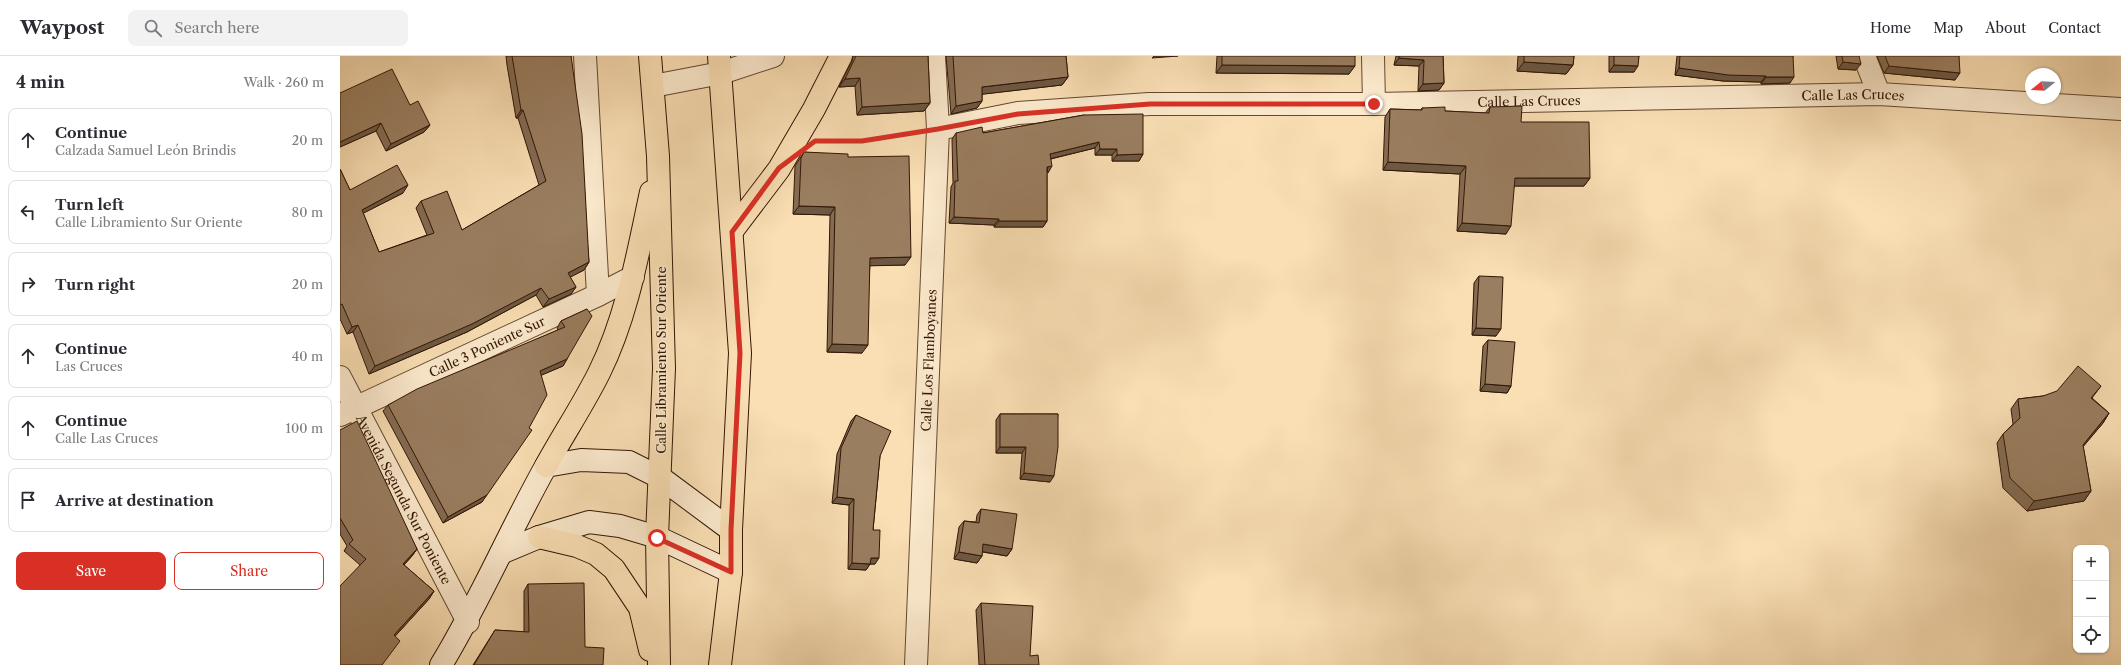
<!DOCTYPE html>
<html lang="en">
<head>
<meta charset="utf-8">
<style>
	:root { --surface:#fff; --page:#f2f2f3; --text:#2b2b33; --muted:#7c7c81; --line:#e1e1e2; --accent:#d93025 }
	body { margin:0; font-family:"Libre Caslon Text",serif; background:var(--page); color:var(--text) }
	.controls { position:absolute; right:12px; bottom:12px; display:grid; overflow:hidden; border-radius:8px; box-shadow:0 1px 3px #0004 }
	.controls button { width:36px; height:36px; display:grid; place-items:center; padding:0; border:0; border-bottom:1px solid var(--line); background:var(--surface); color:var(--text); font:20px sans-serif }
	.compass { position:absolute; left:1685px; top:12px; width:36px; height:36px; border-radius:50%; background:var(--surface); box-shadow:0 1px 3px #0004; rotate:252deg }
	.stop { position:absolute; width:12px; height:12px; margin:-9px; border:3px solid #d93025; border-radius:50%; background:#fff }
	.stop.end { background:#d93025; border-color:#fff; box-shadow:0 1px 4px #0008 }
	.list { margin:0; padding:0; list-style:none }
	h2 { display:flex; justify-content:space-between; align-items:center; height:52px; margin:0; padding:0 16px; font-size:17px }
	h2 small { font-size:13px; font-weight:400; color:var(--muted) }
	.list li { display:grid; grid-template-columns:26px 1fr auto; gap:12px; align-items:center; box-sizing:border-box; height:64px; margin:0 8px 8px; padding:0 8px; border:1px solid var(--line); border-radius:8px }
	.list b { display:block; font-size:15px; white-space:nowrap }
	.list p { margin:0; font-size:13px; white-space:nowrap; color:var(--muted) }
	.list em { font-size:13px; font-style:normal; color:var(--muted) }
	.actions { display:flex; gap:8px; padding:12px 16px }
	.actions a { flex:1; padding:9px 0; border:1px solid var(--accent); border-radius:8px; text-align:center; font-size:14px; color:var(--accent) }
	.actions .main { background:var(--accent); color:#fff }
	.icon { flex:none; width:22px; height:22px; fill:none; stroke:currentColor; stroke-width:2; stroke-linecap:round; stroke-linejoin:round }
	.map { position:relative; flex:none; width:1781px; height:609px; overflow:hidden }
	header { display:flex; align-items:center; gap:24px; box-sizing:border-box; height:56px; padding:0 20px; background:var(--surface); border-bottom:1px solid var(--line) }
	header strong { font-size:19px }
	nav { display:flex; gap:22px; margin-inline-start:auto; font-size:14px }
	.search { width:280px; height:36px; background:var(--page); display:flex; align-items:center; gap:10px; box-sizing:border-box; padding:0 14px; border-radius:8px; color:var(--muted); font-size:15px }
	main { display:flex }
	aside { flex:1; background:var(--surface) }
	.map>svg:first-child { display:block }
</style>
</head>
<body>
<header>
<strong>Waypost</strong>
<div class="search"><svg class="icon" aria-label="search" viewBox="0 0 24 24"><circle cx="10" cy="10" r="6"/><path d="M15 15l6 6"/></svg>Search here</div>
<nav><a>Home</a><a>Map</a><a>About</a><a>Contact</a></nav>
</header>
<main>
<aside>
<h2>4 min<small>Walk · 260 m</small></h2>
<ul class="list">
<li><svg class="icon" aria-label="ahead" viewBox="0 0 24 24"><path d="M12 20V5M6 11l6-6 6 6"/></svg><div><b>Continue</b><p>Calzada Samuel León Brindis</p></div><em>20 m</em></li>
<li><svg class="icon" aria-label="left" viewBox="0 0 24 24"><path d="M17 20v-9H6M10 6l-5 5 5 5"/></svg><div><b>Turn left</b><p>Calle Libramiento Sur Oriente</p></div><em>80 m</em></li>
<li><svg class="icon" aria-label="right" viewBox="0 0 24 24"><path d="M7 20v-9h11M14 6l5 5-5 5"/></svg><div><b>Turn right</b></div><em>20 m</em></li>
<li><svg class="icon" aria-label="ahead" viewBox="0 0 24 24"><path d="M12 20V5M6 11l6-6 6 6"/></svg><div><b>Continue</b><p>Las Cruces</p></div><em>40 m</em></li>
<li><svg class="icon" aria-label="ahead" viewBox="0 0 24 24"><path d="M12 20V5M6 11l6-6 6 6"/></svg><div><b>Continue</b><p>Calle Las Cruces</p></div><em>100 m</em></li>
<li><svg class="icon" aria-label="arrive" viewBox="0 0 24 24"><path d="M6 21V4h12l-3 4 3 4H6"/></svg><div><b>Arrive at destination</b></div></li>
</ul>
<div class="actions"><a class="main">Save</a><a>Share</a></div>
</aside>
<div class="map">
<svg width="1781" height="609" viewBox="0 0 1781 609">
	<rect width="100%" height="100%" fill="#fadfb4"/>
	<filter id="stains"><feTurbulence type="fractalNoise" baseFrequency=".005" numOctaves="4"/><feColorMatrix values="0 0 0 0 .2 0 0 0 0 .09 0 0 0 0 .02 0 0 0 .5 -.17"/></filter>
	<radialGradient id="worn" r=".72"><stop offset=".6" stop-color="#630" stop-opacity="0"/><stop offset="1" stop-color="#630" stop-opacity=".3"/></radialGradient>
	<g fill="none" stroke-linecap="round" stroke-linejoin="round">
		<defs>
			<g id="street">
				<polyline points="245,0 258,239"/>
				<polyline points="1033,0 1034,48"/>
				<polyline points="1524,0 1539,38"/>
				<polyline points="313,30 381,17 433,0"/>
				<path id="s1" d="M598,73L678,57L809,48H1034L1539,38L1781,53"/>
				<path id="s2" d="M0,321L128,566"/>
				<path id="s3" d="M0,359L258,239L293,221"/>
				<path id="s4" d="M576,609L598,73L594,0"/>
			</g>
			<g id="secondary">
				<polyline points="161,497 199,481 249,466 280,470 317,481 391,516"/>
				<path d="M101,609C140,545 169,476 206,410L241,404L289,406L321,422L391,474"/>
			</g>
			<g id="primary">
				<polyline points="310,0 318,100 324,312 317,481 319,609"/>
				<polyline points="379,0 400,297 391,474 391,516 380,609"/>
				<polyline points="392,175 439,113 474,53 501,0"/>
				<path d="M206,410C223,379 243,349 259,317C287,261 298,197 311,136"/>
				<polyline points="199,481 237,490 256,498 274,513 300,552 310,594"/>
			</g>
		</defs>
		<use href="#street" stroke="#644830" stroke-width="24"/>
		<use href="#secondary" stroke="#321504" stroke-width="24"/>
		<use href="#primary" stroke="#321504" stroke-width="24"/>
		<polyline stroke="#321504" stroke-width="2.5" stroke-dasharray="3 2" stroke-linecap="butt" points="485,85 522,85 572,77"/>
		<use href="#street" stroke="#fceace" stroke-width="22"/>
		<use href="#secondary" stroke="#fceace" stroke-width="22"/>
		<use href="#primary" stroke="#fadfb4" stroke-width="22"/>
	</g>
	<g fill="#846c53" stroke="#321504">
		<polygon points="166,0 231,0 249,206 244,214 230,221 236,231 231,238 203,251 196,239 127,276 29,318 13,276 7,278 0,263 0,113 10,134 63,137 23,157 39,196 87,179 76,152 81,145 122,174 199,129 178,62 176,62 167,9"/>
		<polygon points="513,0 588,0 590,47 584,55 517,59 515,30 499,31 512,5"/>
		<polygon points="606,0 726,0 728,21 722,29 642,38 642,45 637,52 611,58"/>
		<polygon points="877,0 1015,0 1009,18 876,17"/>
		<polygon points="1056,0 1103,0 1104,27 1099,34 1078,35 1079,10 1054,9"/>
		<polygon points="1178,0 1234,0 1233,9 1226,18 1177,15"/>
		<polygon points="1269,0 1299,0 1294,16 1269,16"/>
		<polygon points="1337,0 1453,0 1450,27 1421,28 1421,26 1383,25 1335,19"/>
		<polygon points="1496,0 1519,0 1516,14 1498,13"/>
		<polygon points="1537,0 1619,0 1615,24 1544,17"/>
		<polygon points="0,37 70,49 90,69 84,76 46,95 36,75 0,91"/>
		<polygon points="1150,51 1181,66 1250,122 1244,130 1174,130 1166,178 1117,175 1120,118 1043,114 1045,61 1050,53 1081,54 1082,52 1105,55 1145,57"/>
		<polygon points="744,59 803,98 799,105 772,105 772,99 755,99 755,92 711,103 707,117 707,165 703,171 654,171 654,169 609,167 611,131 613,127 612,83 616,77 643,77"/>
		<polygon points="464,96 508,101 565,209 530,209 522,297 487,296 490,159 453,158 455,110"/>
		<polygon points="1139,220 1156,280 1132,279 1134,227"/>
		<polygon points="247,253 227,303 223,310 201,319 142,446 103,467 43,355 48,349 218,274 217,272 221,265"/>
		<polygon points="1148,284 1171,330 1167,337 1140,335 1143,290"/>
		<polygon points="1761,330 1752,342 1769,357 1763,367 1743,390 1751,435 1744,445 1687,455 1663,432 1657,387 1663,378 1673,368 1671,353 1678,343 1703,340"/>
		<polygon points="660,358 718,358 710,426 680,423 682,397 656,397 656,364"/>
		<polygon points="516,359 540,400 533,474 535,508 530,508 526,514 508,513 509,449 492,447 497,398 511,365"/>
		<polygon points="0,374 77,493 72,500 64,509 94,535 89,543 55,580 42,609 20,509 4,495 7,490 0,478"/>
		<polygon points="641,453 672,493 667,500 642,496 642,500 637,507 614,503 619,471 624,465 636,466 637,459"/>
		<polygon points="188,528 245,591 263,609 133,609 155,574 184,576 184,535"/>
		<polygon points="641,547 690,600 699,609 639,609 636,554"/>
	</g>
	<g fill="#6c5843" stroke="#321504">
		<polygon points="814,0 838,0 812,2"/>
		<polygon points="1059,2 1084,4 1079,10 1054,9"/>
		<polygon points="1184,6 1233,9 1226,18 1177,15"/>
		<polygon points="1503,6 1521,8 1516,14 1498,13"/>
		<polygon points="882,9 1015,10 1009,18 876,17"/>
		<polygon points="1274,9 1298,10 1294,16 1269,16"/>
		<polygon points="1549,10 1620,17 1615,24 1544,17"/>
		<polygon points="1339,12 1426,20 1421,26 1383,25 1335,19"/>
		<polygon points="728,21 722,29 636,39 642,31"/>
		<polygon points="1426,21 1454,21 1450,27 1421,28"/>
		<polygon points="520,22 515,30 499,31 505,23"/>
		<polygon points="1104,27 1099,34 1078,35 1083,28"/>
		<polygon points="642,45 637,52 611,58 616,50"/>
		<polygon points="590,47 584,55 517,59 522,51"/>
		<polygon points="181,54 183,54 178,62 176,62"/>
		<polygon points="41,67 36,75 0,91 0,86"/>
		<polygon points="90,69 84,76 46,95 51,88"/>
		<polygon points="759,86 755,92 705,104 710,98"/>
		<polygon points="760,93 777,93 772,99 755,99"/>
		<polygon points="803,98 799,105 772,105 777,99"/>
		<polygon points="1048,106 1126,110 1120,118 1043,114"/>
		<polygon points="712,110 708,117 707,111"/>
		<polygon points="1175,122 1250,122 1244,130 1169,130"/>
		<polygon points="68,129 63,137 16,161 22,154"/>
		<polygon points="459,150 495,151 490,159 453,158"/>
		<polygon points="614,161 659,163 654,169 609,167"/>
		<polygon points="659,165 707,165 703,171 654,171"/>
		<polygon points="1122,167 1171,170 1166,178 1117,175"/>
		<polygon points="571,201 565,209 524,210 530,202"/>
		<polygon points="249,206 244,214 223,225 228,217"/>
		<polygon points="236,231 231,238 203,251 209,243"/>
		<polygon points="201,232 196,239 127,276 29,318 35,310"/>
		<polygon points="18,269 13,276 7,278 12,271"/>
		<polygon points="1136,272 1161,273 1156,280 1132,279"/>
		<polygon points="492,288 528,289 522,297 487,296"/>
		<polygon points="227,303 223,310 195,322 200,315"/>
		<polygon points="1145,328 1171,330 1167,337 1140,335"/>
		<polygon points="1769,357 1763,367 1737,398 1743,389"/>
		<polygon points="660,391 686,391 682,397 656,397"/>
		<polygon points="684,417 714,420 710,426 680,423"/>
		<polygon points="1751,435 1744,445 1687,455 1694,445"/>
		<polygon points="147,439 142,446 103,467 108,461"/>
		<polygon points="497,441 514,443 509,449 492,447"/>
		<polygon points="643,488 672,493 667,500 639,495"/>
		<polygon points="77,493 72,500 58,515 63,508"/>
		<polygon points="619,496 642,500 637,507 614,503"/>
		<polygon points="531,502 539,502 535,508 526,508"/>
		<polygon points="512,507 530,508 526,514 508,513"/>
		<polygon points="94,535 89,543 49,587 54,579"/>
	</g>
	<g fill="#9a7e60" stroke="#321504">
		<polygon points="172,0 231,0 242,78 249,206 228,217 236,231 209,243 201,232 132,268 35,310 18,269 12,271 2,248 0,249 0,113 10,134 57,109 68,129 22,154 39,196 94,177 81,145 107,135 122,174 206,125 183,54 181,54"/>
		<polygon points="516,0 588,0 590,47 522,51 520,22 505,23"/>
		<polygon points="613,0 726,0 728,21 642,31 642,45 616,50"/>
		<polygon points="882,0 1015,0 1015,10 882,9"/>
		<polygon points="1059,0 1103,0 1104,27 1083,28 1084,4 1059,2"/>
		<polygon points="1184,0 1234,0 1233,9 1184,6"/>
		<polygon points="1274,0 1299,0 1298,10 1274,9"/>
		<polygon points="1340,0 1453,0 1454,21 1426,21 1426,20 1388,19 1339,12"/>
		<polygon points="1502,0 1519,0 1521,8 1503,6"/>
		<polygon points="1545,0 1619,0 1620,17 1549,10"/>
		<polygon points="52,13 70,49 78,45 90,69 51,88 41,67 0,86 0,37"/>
		<polygon points="1182,50 1181,66 1249,66 1250,122 1175,122 1171,170 1122,167 1126,110 1048,106 1050,53 1082,54 1082,52 1105,51 1105,55 1149,57 1150,51"/>
		<polygon points="803,58 803,98 777,99 777,93 760,93 759,86 710,98 712,110 707,111 707,165 659,165 659,163 614,161 615,125 618,125 616,77 642,71 643,77 744,59"/>
		<polygon points="464,96 508,98 508,101 569,100 571,201 530,202 528,289 492,288 495,151 459,150 461,102"/>
		<polygon points="1139,220 1163,221 1161,273 1136,272"/>
		<polygon points="247,253 252,260 227,303 200,315 207,339 189,372 192,374 147,439 108,461 48,349 77,333 225,271 221,265"/>
		<polygon points="1148,284 1175,286 1171,330 1145,328"/>
		<polygon points="1738,310 1761,330 1751,342 1769,357 1743,389 1751,435 1694,445 1670,422 1663,378 1680,362 1678,343 1703,340 1717,335"/>
		<polygon points="660,358 718,358 718,391 714,420 684,417 686,391 660,391"/>
		<polygon points="516,359 551,375 540,400 533,474 540,474 539,502 531,502 530,508 512,507 514,443 497,441 501,392"/>
		<polygon points="17,365 77,493 63,508 94,535 54,579 60,585 42,609 0,609 0,530 26,503 9,488 13,484 0,462 0,374"/>
		<polygon points="641,453 677,458 672,493 643,488 642,500 619,496 624,465 639,467"/>
		<polygon points="244,527 245,591 264,592 263,609 134,609 155,574 189,576 188,528"/>
		<polygon points="641,547 693,550 690,600 698,599 699,609 645,609"/>
	</g>
	<g fill="none" stroke-linecap="round" stroke-linejoin="round">
		<polyline stroke="#d93025" stroke-width="5" points="317,482 391,516 391,474 400,297 392,176 439,112 475,85 522,85 598,73 678,58 810,48 1034,48"/>
	</g>
	<g text-anchor="middle" dominant-baseline="central" stroke-width="3" stroke-linejoin="round" paint-order="stroke">
		<g font-size="13" fill="#321504" stroke="#fceace">
			<text stroke="none"><textPath href="#s1" startOffset="917">Calle Las Cruces</textPath></text>
			<text stroke="none"><textPath href="#s1" startOffset="593">Calle Las Cruces</textPath></text>
			<text stroke="none"><textPath href="#s3" startOffset="162">Calle 3 Poniente Sur</textPath></text>
			<text transform="translate(321 304) rotate(-90)">Calle Libramiento Sur Oriente</text>
			<text stroke="none"><textPath href="#s4" startOffset="305">Calle Los Flamboyanes</textPath></text>
			<text stroke="none"><textPath href="#s2" startOffset="138">Avenida Segunda Sur Poniente</textPath></text>
		</g>
	</g>
	<rect width="100%" height="100%" filter="url(#stains)"/>
	<rect width="100%" height="100%" fill="url(#worn)"/>
</svg>
<div class="controls">
<button>+</button>
<button>−</button>
<button><svg class="icon" aria-label="locate" viewBox="0 0 24 24"><circle cx="12" cy="12" r="6"/><path d="M12 2v4M12 18v4M2 12h4M18 12h4"/></svg></button>
</div>
<svg class="compass" viewBox="-18 -18 36 36"><path d="M0-13l5 13h-10z" fill="#e53935"/><path d="M0 13l5-13h-10z" fill="#7c7c81"/></svg>
<div class="stop" style="left:317px;top:482px"></div>
<div class="stop end" style="left:1034px;top:48px"></div>
</div>
</main>
</body>
</html>
